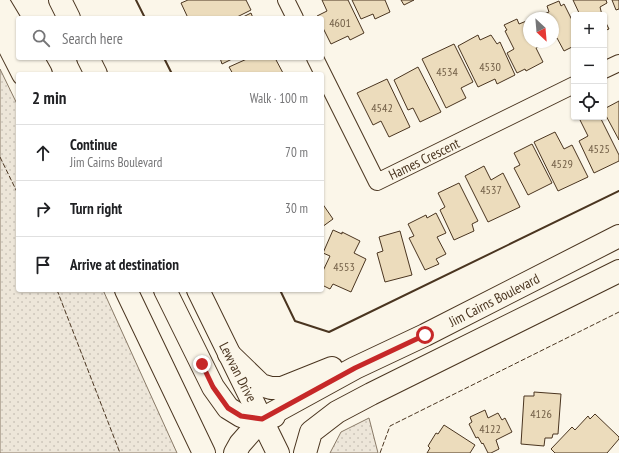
<!DOCTYPE html>
<html lang="en">
<head>
<meta charset="utf-8">
<style>
	:root { --surface:#fff; --page:#f2f2f2; --text:#202124; --muted:#757577; --line:#e0e0e0 }
	body { margin:0; font-family:"PT Sans Narrow",sans-serif; background:var(--page); color:var(--text) }
	.controls { position:absolute; right:12px; top:12px; display:grid; overflow:hidden; border-radius:4px; box-shadow:0 1px 3px #0004 }
	.controls button { width:36px; height:36px; display:grid; place-items:center; padding:0; border:0; border-bottom:1px solid var(--line); background:var(--surface); color:var(--text); font:20px sans-serif }
	.compass { position:absolute; left:523px; top:12px; width:36px; height:36px; border-radius:50%; background:var(--surface); box-shadow:0 1px 3px #0004; rotate:154deg }
	.stop { position:absolute; width:12px; height:12px; margin:-9px; border:3px solid #c62828; border-radius:50%; background:#fff }
	.stop.end { background:#c62828; border-color:#fff; box-shadow:0 1px 4px #0008 }
	.list { margin:0; padding:0; list-style:none }
	h2 { display:flex; justify-content:space-between; align-items:center; height:52px; margin:0; padding:0 16px; font-size:17px }
	h2 small { font-size:13px; font-weight:400; color:var(--muted) }
	.list li { display:grid; grid-template-columns:26px 1fr auto; gap:12px; align-items:center; box-sizing:border-box; height:56px; padding:0 16px; border-top:1px solid var(--line) }
	.list b { display:block; font-size:15px; white-space:nowrap }
	.list p { margin:0; font-size:13px; white-space:nowrap; color:var(--muted) }
	.list em { font-size:13px; font-style:normal; color:var(--muted) }
	.icon { flex:none; width:22px; height:22px; fill:none; stroke:currentColor; stroke-width:2; stroke-linecap:round; stroke-linejoin:round }
	.map { position:relative; flex:none; width:619px; height:453px; overflow:hidden }
	.search { position:absolute; background:var(--surface); box-shadow:0 1px 3px #0004; left:16px; top:16px; width:308px; height:44px; display:flex; align-items:center; gap:10px; box-sizing:border-box; padding:0 14px; border-radius:4px; color:var(--muted); font-size:15px }
	.panel { position:absolute; background:var(--surface); box-shadow:0 1px 3px #0004; left:16px; top:72px; width:308px; height:220px; border-radius:4px }
	.map>svg:first-child { display:block }
</style>
</head>
<body>
<div class="map">
<svg width="619" height="453" viewBox="0 0 619 453">
	<defs>
		<pattern id="grass-dots" width="8" height="8" patternUnits="userSpaceOnUse"><rect width="8" height="8" fill="#ede6d9"/><path d="M2 2h.1M6 6h.1" fill="none" stroke="#cdc6ba" stroke-width="1.8" stroke-linecap="round"/></pattern>
	</defs>
	<rect width="100%" height="100%" fill="#fbf6e9"/>
	<g fill="url(#grass-dots)" stroke="#887966">
		<polygon points="0,69 18,106 18,290 103,290 177,453 0,453"/>
		<polygon points="369,418 378,453 330,453 341,432"/>
	</g>
	<g fill="#ecdcbc" stroke="#4a3520">
		<polygon points="188,0 246,0 251,10 235,18 188,18 181,3"/>
		<polygon points="322,0 348,0 364,33 350,40 348,36 331,44 322,26 322,18 318,18 317,16 327,11"/>
		<polygon points="352,0 385,0 390,12 375,19 373,14 361,19"/>
		<polygon points="401,0 414,0 404,5"/>
		<polygon points="573,0 606,0 607,3 600,7 602,15 580,15"/>
		<polygon points="612,0 619,0 619,9 616,10"/>
		<polygon points="559,1 561,6 564,4 574,24 574,46 564,51 557,38 553,40 553,18 540,18 539,16 549,12 547,6"/>
		<polygon points="251,13 253,18 241,18"/>
		<polygon points="517,19 519,24 529,20 529,42 541,42 542,45 536,48 543,62 526,71 525,69 517,73 507,53 514,49 505,31 507,30 504,25"/>
		<polygon points="604,19 609,29 604,31"/>
		<polygon points="478,35 480,40 491,35 497,44 500,42 515,75 497,84 495,79 478,87 458,46"/>
		<polygon points="454,44 473,82 461,88 466,98 446,108 422,59"/>
		<polygon points="220,58 234,58 222,64"/>
		<polygon points="249,58 275,58 283,73 233,74 229,67"/>
		<polygon points="418,67 441,112 420,122 413,108 408,110 394,80"/>
		<polygon points="387,79 410,127 389,137 381,121 373,125 357,93"/>
		<polygon points="619,101 619,140 604,112 604,109"/>
		<polygon points="587,117 600,117 619,155 619,161 594,173 579,141 588,136 580,120"/>
		<polygon points="555,132 564,149 572,145 588,177 558,191 534,142"/>
		<polygon points="532,144 552,183 528,195 514,168 520,165 514,153"/>
		<polygon points="484,166 491,180 503,173 520,207 488,222 465,176"/>
		<polygon points="459,183 478,221 472,224 474,231 454,240 440,210 445,207 438,193"/>
		<polygon points="322,203 333,219 322,227"/>
		<polygon points="436,213 446,233 437,237 446,254 436,259 439,264 425,270 409,238 414,236 408,224 426,215 427,218"/>
		<polygon points="333,230 342,234 342,232 360,241 354,253 366,259 351,292 333,284 330,289 322,285 322,273 330,256 323,253"/>
		<polygon points="400,231 412,275 385,282 377,253 383,251 379,237"/>
		<polygon points="534,392 561,394 558,434 553,434 552,438 545,438 544,446 521,444 524,396 534,396"/>
		<polygon points="485,410 488,418 498,413 502,420 505,418 512,432 496,440 499,449 491,453 488,453 483,443 482,444 478,437 476,438 469,424 472,422 470,417"/>
		<polygon points="595,414 619,437 619,439 607,453 555,453 551,449 572,427 575,430 588,416 590,419"/>
		<polygon points="444,425 475,445 470,453 427,453 430,448 428,446 436,433 438,434"/>
	</g>
	<g fill="none" stroke-linecap="round" stroke-linejoin="round">
		<defs>
			<g id="street">
				<polyline points="286,0 295,18"/>
				<polyline points="315,58 377,182 574,85"/>
				<polyline points="604,70 619,63"/>
			</g>
			<g id="secondary">
				<polyline points="60,0 69,18"/>
				<polyline points="0,5 18,35"/>
				<polyline points="0,29 23,74"/>
				<polyline points="32,58 41,74"/>
				<polyline points="88,58 96,74"/>
				<polyline points="126,290 204,453"/>
				<polyline points="165,290 213,387 228,408 241,416 262,419 274,416"/>
				<polyline points="198,290 278,453"/>
				<polyline points="229,354 261,385 271,388 282,388 332,368"/>
				<polyline points="235,453 240,444 262,419 355,368 425,335 619,236"/>
				<polyline points="305,453 311,432 337,412 371,394 619,271"/>
			</g>
		</defs>
		<use href="#street" stroke="#4a3520" stroke-width="18"/>
		<use href="#secondary" stroke="#4a3520" stroke-width="24"/>
		<use href="#street" stroke="#fbf6e9" stroke-width="16"/>
		<use href="#secondary" stroke="#fbf6e9" stroke-width="22"/>
		<g stroke="#4a3520" stroke-width="1" stroke-dasharray="5 2" stroke-linecap="butt">
			<polyline points="0,157 18,194"/>
			<polyline points="57,290 120,453"/>
			<polyline points="380,453 390,426 619,312"/>
		</g>
		<g stroke="#4a3520" stroke-width="2">
			<polyline points="136,0 145,18"/>
			<polyline points="164,58 172,74"/>
			<polyline points="280,290 295,321 329,332 619,191"/>
		</g>
	</g>
	<g fill="none" stroke-linecap="round" stroke-linejoin="round">
		<polyline stroke="#c62828" stroke-width="5" points="202,364 213,387 228,408 241,416 262,419 355,368 425,335"/>
	</g>
	<g text-anchor="middle" dominant-baseline="central" stroke-width="3" stroke-linejoin="round" paint-order="stroke">
		<g font-size="12" fill="#725f47">
			<text x="340" y="22">4601</text>
			<text x="490" y="66">4530</text>
			<text x="447" y="71">4534</text>
			<text x="382" y="107">4542</text>
			<text x="599" y="148">4525</text>
			<text x="562" y="163">4529</text>
			<text x="491" y="189">4537</text>
			<text x="344" y="266">4553</text>
			<text x="541" y="413">4126</text>
			<text x="490" y="428">4122</text>
		</g>
		<g font-size="14" fill="#4a3520" stroke="#fbf6e9">
			<text transform="translate(424 159) rotate(-26)">Hames Crescent</text>
			<text transform="translate(494 300) rotate(-27)">Jim Cairns Boulevard</text>
			<text transform="translate(238 372) rotate(63)">Lewvan Drive</text>
		</g>
	</g>
</svg>
<div class="controls">
<button>+</button>
<button>−</button>
<button><svg class="icon" aria-label="locate" viewBox="0 0 24 24"><circle cx="12" cy="12" r="6"/><path d="M12 2v4M12 18v4M2 12h4M18 12h4"/></svg></button>
</div>
<svg class="compass" viewBox="-18 -18 36 36"><path d="M0-13l5 13h-10z" fill="#e53935"/><path d="M0 13l5-13h-10z" fill="#757577"/></svg>
<div class="stop" style="left:425px;top:335px"></div>
<div class="stop end" style="left:202px;top:364px"></div>
<div class="search"><svg class="icon" aria-label="search" viewBox="0 0 24 24"><circle cx="10" cy="10" r="6"/><path d="M15 15l6 6"/></svg>Search here</div>
<section class="panel">
<h2>2 min<small>Walk · 100 m</small></h2>
<ul class="list">
<li><svg class="icon" aria-label="ahead" viewBox="0 0 24 24"><path d="M12 20V5M6 11l6-6 6 6"/></svg><div><b>Continue</b><p>Jim Cairns Boulevard</p></div><em>70 m</em></li>
<li><svg class="icon" aria-label="right" viewBox="0 0 24 24"><path d="M7 20v-9h11M14 6l5 5-5 5"/></svg><div><b>Turn right</b></div><em>30 m</em></li>
<li><svg class="icon" aria-label="arrive" viewBox="0 0 24 24"><path d="M6 21V4h12l-3 4 3 4H6"/></svg><div><b>Arrive at destination</b></div></li>
</ul>
</section>
</div>
</body>
</html>
